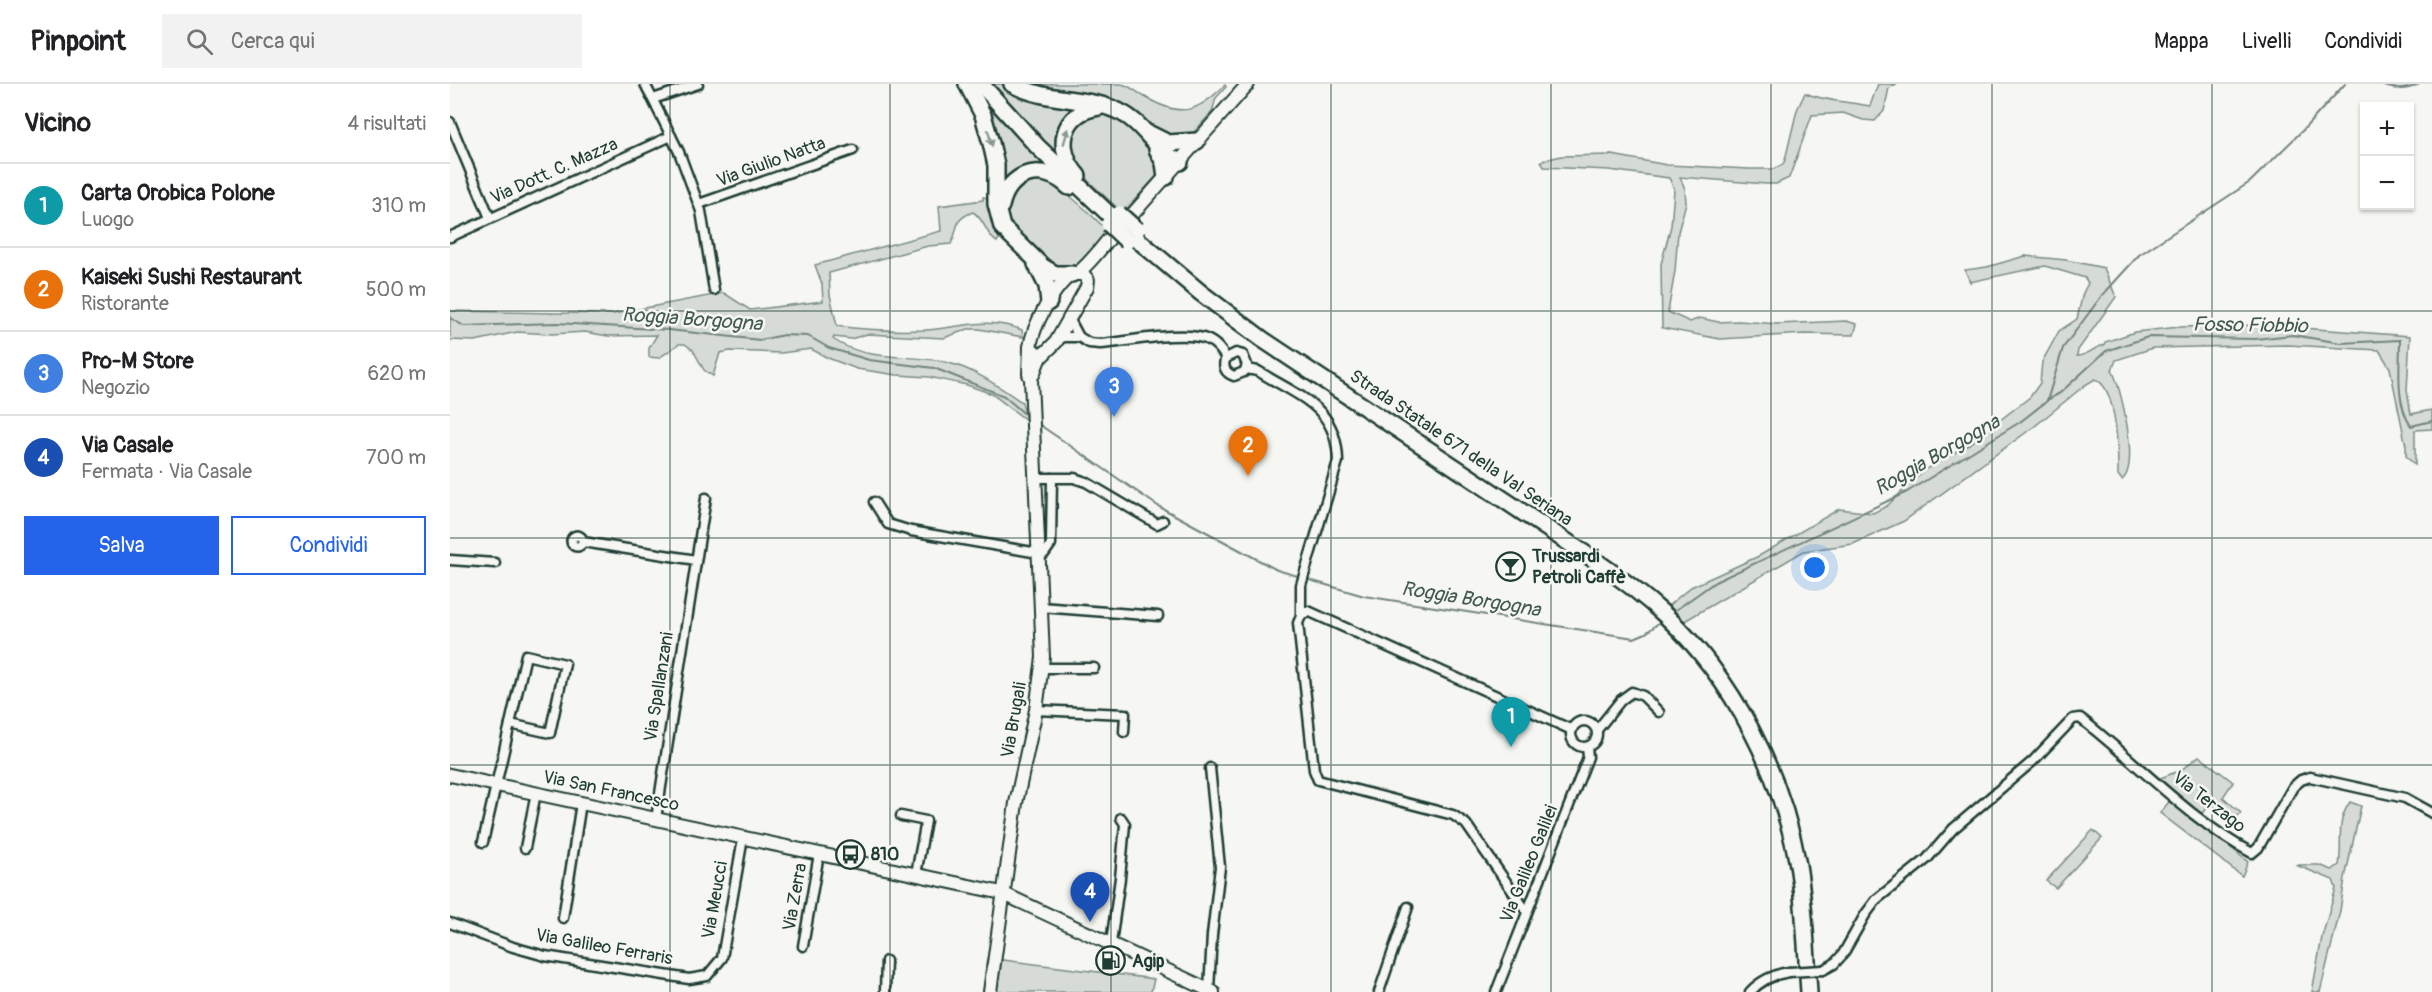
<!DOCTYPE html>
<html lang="it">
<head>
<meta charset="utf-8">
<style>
	:root { --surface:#fff; --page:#f2f2f2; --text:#202124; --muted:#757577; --line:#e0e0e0; --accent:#2563eb }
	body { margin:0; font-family:Pangolin,sans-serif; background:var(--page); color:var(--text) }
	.controls { position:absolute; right:18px; top:18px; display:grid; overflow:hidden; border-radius:0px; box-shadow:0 2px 4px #0004 }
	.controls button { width:54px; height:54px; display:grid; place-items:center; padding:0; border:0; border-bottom:2px solid var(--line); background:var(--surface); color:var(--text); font:30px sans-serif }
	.you { position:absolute; left:1365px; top:484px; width:21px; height:21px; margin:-15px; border:4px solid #fff; border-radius:50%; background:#1a73e8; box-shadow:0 0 0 9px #1a73e833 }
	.badge { display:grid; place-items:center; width:39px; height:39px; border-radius:50%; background:var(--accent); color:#fff; font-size:20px; font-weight:700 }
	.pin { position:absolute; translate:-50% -50px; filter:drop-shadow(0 2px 3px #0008) }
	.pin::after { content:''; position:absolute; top:32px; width:21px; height:18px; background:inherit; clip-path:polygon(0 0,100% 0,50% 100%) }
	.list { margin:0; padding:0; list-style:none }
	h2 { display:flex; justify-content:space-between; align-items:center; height:78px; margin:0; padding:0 24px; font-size:26px }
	h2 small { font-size:20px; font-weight:400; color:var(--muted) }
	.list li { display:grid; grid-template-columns:39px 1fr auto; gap:18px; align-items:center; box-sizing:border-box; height:84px; padding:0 24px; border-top:2px solid var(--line) }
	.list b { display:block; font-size:22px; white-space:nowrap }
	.list p { margin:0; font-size:20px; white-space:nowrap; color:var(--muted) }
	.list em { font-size:20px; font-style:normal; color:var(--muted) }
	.actions { display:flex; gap:12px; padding:18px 24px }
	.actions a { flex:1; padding:14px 0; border:2px solid var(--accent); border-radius:0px; text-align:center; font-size:21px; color:var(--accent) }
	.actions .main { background:var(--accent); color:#fff }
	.icon { flex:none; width:33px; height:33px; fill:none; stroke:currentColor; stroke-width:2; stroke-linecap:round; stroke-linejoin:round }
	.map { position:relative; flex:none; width:1982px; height:908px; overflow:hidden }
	header { display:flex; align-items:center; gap:36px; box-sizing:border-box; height:84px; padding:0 30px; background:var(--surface); border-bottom:2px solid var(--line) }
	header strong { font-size:28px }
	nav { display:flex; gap:33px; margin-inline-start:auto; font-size:21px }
	.search { width:420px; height:54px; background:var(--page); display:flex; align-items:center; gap:15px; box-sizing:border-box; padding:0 21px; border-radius:0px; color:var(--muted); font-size:22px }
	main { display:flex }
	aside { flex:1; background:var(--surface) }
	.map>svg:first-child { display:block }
</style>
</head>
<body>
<header>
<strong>Pinpoint</strong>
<div class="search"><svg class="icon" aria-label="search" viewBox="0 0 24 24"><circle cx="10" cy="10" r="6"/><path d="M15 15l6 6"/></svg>Cerca qui</div>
<nav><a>Mappa</a><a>Livelli</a><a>Condividi</a></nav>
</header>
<main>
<aside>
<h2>Vicino<small>4 risultati</small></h2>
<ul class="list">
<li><span class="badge" style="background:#0f9aa8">1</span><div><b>Carta Orobica Polone</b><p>Luogo</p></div><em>310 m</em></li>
<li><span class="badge" style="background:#e8710a">2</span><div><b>Kaiseki Sushi Restaurant</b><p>Ristorante</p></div><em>500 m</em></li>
<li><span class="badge" style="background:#3f7fe0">3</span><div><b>Pro-M Store</b><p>Negozio</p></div><em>620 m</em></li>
<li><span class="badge" style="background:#1a4fb4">4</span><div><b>Via Casale</b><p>Fermata · Via Casale</p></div><em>700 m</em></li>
</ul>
<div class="actions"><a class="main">Salva</a><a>Condividi</a></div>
</aside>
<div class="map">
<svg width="1982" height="908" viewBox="0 0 1982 908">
	<rect width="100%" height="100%" fill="#f6f6f2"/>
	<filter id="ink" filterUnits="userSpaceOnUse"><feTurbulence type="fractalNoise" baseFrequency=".0167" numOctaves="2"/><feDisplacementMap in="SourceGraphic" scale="12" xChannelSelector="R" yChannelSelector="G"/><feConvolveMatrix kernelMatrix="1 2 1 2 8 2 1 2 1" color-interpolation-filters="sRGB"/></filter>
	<g filter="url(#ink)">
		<g fill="#d6dbd6" stroke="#7a8c85" stroke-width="1.5">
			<polygon points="523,0 600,84 552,105"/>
			<polygon points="538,0 553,0 568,9 629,25 610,76"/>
			<path d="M574,0C606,0 640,0 671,0C680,1 687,9 695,13C731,34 747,29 775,1L776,3L766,14L762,28L744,48L735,54L708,52L677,23L665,17Z"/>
			<path d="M1428,0H1447L1439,4L1434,27L1425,37L1413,36L1393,29L1362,31L1339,94L1326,100H1316L1230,93L1235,105L1236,119L1228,148L1225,187L1218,228L1240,238L1250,234L1268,238L1289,237L1327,240L1396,237L1407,240L1404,251L1355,250L1270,255L1212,244L1211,180L1221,142L1223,119L1224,105L1219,94L1159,86L1094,83L1091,77L1111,72L1162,71L1217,81L1299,85H1324L1333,80L1335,76L1347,26L1355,9C1376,18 1397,17 1420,22Z"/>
			<polygon points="658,28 671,34 703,63 711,82 707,91 673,129 620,80 622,45 637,31"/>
			<path d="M585,94C615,101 637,128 659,148L625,186L604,187L564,152L554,129L556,120L573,96Z"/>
			<path d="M533,113L538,114L542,138L549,155L547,158C536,152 535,135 523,128C502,136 510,143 501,160L478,162L379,189L380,211L387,242C415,246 447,247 475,246C509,244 537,232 572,246L573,253L529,245H518L494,254L417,250L401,255L384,253L383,255C417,279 461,269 499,279C526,286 549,303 572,318L576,336L542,310L517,301L479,293L447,291L407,285L378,274L361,265L331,269L280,267L270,269L263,292L254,286L243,266L235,260H229L209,274L199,273V264L207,251L158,252L135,248L102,250L67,248L25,257L0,256V227L163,230L274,209L300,226L373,217L372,200L365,181L491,147L489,122L533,116Z"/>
			<path d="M1575,172L1616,176L1654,184L1666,213L1628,266L1627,272C1636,272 1645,263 1654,261L1655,258L1685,248L1729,243L1812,241L1960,252L1957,306L1961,330L1982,326V345L1965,346V381L1956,372V362L1940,284L1929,266L1838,261L1703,264L1666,276L1662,286C1671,303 1690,382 1672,396L1668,391C1668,369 1668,304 1645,295L1635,301L1585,342L1454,437L1403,460L1354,467L1233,538L1219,521L1241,503L1309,472L1389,425L1423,429L1437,422L1474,386L1515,363L1580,313L1590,299L1592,278L1609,247L1627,235L1633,209L1638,199L1635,194L1595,182L1520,198L1515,186L1537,183Z"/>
			<polygon points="1749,672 1783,698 1773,713 1791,729 1785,735 1761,719 1748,736 1798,778 1792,792 1710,729 1726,709 1708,695 1731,686"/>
			<path d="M1900,718L1911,722L1895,794L1890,827L1870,908H1862L1872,853L1886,804L1883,796L1846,781H1869L1882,786L1889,781C1893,758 1885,739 1900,718Z"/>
			<polygon points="1643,746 1652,754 1606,804 1596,797"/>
			<polygon points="537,874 704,895 701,908 533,908"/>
		</g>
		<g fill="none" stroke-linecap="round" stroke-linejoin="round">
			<g stroke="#72847d" stroke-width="2">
				<path d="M1928,0C1943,5 1954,8 1969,0"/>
				<polyline points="0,234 14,242 107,239 219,246 310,256 334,251 358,252 379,264 419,276 484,284 554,312 577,332"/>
				<path d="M1597,316L1610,309L1656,267L1698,253L1805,255L1843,251L1891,259L1950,256C1950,283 1945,319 1961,342L1982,337"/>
				<polyline points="587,339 708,422 827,486 851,493"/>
				<polyline points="856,495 914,512 1184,554 1196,549 1211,537"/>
				<polyline points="1220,530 1265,498 1457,408 1570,338 1597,317 1613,264 1650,214 1689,171 1800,98 1853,46 1895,0"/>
			</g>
			<defs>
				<g id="street">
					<polyline points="195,0 229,68 251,127 264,206"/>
					<polyline points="203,15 248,0"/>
					<polyline points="0,38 40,134"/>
					<polyline points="249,120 403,66"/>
					<polyline points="0,153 221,52"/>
					<path d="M629,253L639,259L650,260C676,258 734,246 756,255C766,259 771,266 776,274C772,282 775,289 784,292L794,288L797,281L793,271L786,269L776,274"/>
					<polyline points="606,257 614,253 629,253 619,234"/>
					<path d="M796,285L808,287C849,313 887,322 888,377L851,501V532"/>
					<polyline points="585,394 624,394 636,398 707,440 713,437"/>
					<polyline points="424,418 438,440 461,447 594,470 601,460 602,394"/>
					<circle cx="127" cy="457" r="5.5"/>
					<polyline points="133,458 246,476"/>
					<polyline points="0,476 45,479"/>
					<polyline points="591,523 708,532"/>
					<polyline points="591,584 644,584"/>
					<polyline points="586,626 675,630 674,648"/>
					<circle cx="1134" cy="650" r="13"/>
					<polyline points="1147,646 1171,616 1182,608 1193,612 1209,628"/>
					<polyline points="451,732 476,737 466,790"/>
					<polyline points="206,735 256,414"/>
					<polyline points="33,758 60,640 100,649 115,580 76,571 60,640"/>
					<polyline points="75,764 86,709"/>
					<polyline points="1077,828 1016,740 1003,731 868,696 864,686 848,539 851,532 858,527 1122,646"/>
					<polyline points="113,834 131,719"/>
					<polyline points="0,839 63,863 95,872 239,895 257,892 272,874 293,754"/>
					<polyline points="661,859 670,794 675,740 671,734"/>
					<polyline points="353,862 369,770"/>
					<path d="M1373,886L1384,880L1393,870L1415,831L1427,815L1477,775L1503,745L1583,677L1623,635L1630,634C1687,678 1738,735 1802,769L1808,764L1843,703L1851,696L1860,693L1955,714L1982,729"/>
					<polyline points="759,906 762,851 770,783 760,684"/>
					<polyline points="435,908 436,877"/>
					<polyline points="929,908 958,823"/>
					<polyline points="1046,908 1138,673 1137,663"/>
					<path d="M1300,908C1310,897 1325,890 1339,888"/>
				</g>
				<g id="secondary">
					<path d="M629,188C646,174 656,155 673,141L798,0"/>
					<path d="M583,291L589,275L606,258L637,203L638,196L633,190H622C604,202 583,242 580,263L586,269L593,270"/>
					<polyline points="0,691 552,809 763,908"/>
					<polyline points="540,908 566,719 586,626 593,573 581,295 579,290 580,263"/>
				</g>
				<g id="highway">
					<polyline points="517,0 533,31 541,59 546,81 546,120 552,143 593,183 605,190 622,190"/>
					<polyline points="531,0 588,63 664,135"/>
					<path d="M562,0C598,19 639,12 670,28C694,39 705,67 730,78"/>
					<polyline points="700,50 718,59 747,57"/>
					<polyline points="707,65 714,79 716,93"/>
					<path d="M628,92C604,66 611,28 649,23"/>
					<path d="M551,122C559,87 593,78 619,103"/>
					<path d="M682,151L751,209L812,255L1143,475C1168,492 1192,510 1215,531C1284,596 1331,688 1348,781C1355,823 1356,866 1359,908"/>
					<polyline points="586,180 597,202 599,218"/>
				</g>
			</defs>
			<use href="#street" stroke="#1f3d34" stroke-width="13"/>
			<use href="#secondary" stroke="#1f3d34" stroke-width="16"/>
			<use href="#highway" stroke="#1f3d34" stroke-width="20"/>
			<use href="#street" stroke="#f6f6f2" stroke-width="8"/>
			<use href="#secondary" stroke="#f6f6f2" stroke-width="12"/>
			<use href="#highway" stroke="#f6f6f2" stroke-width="15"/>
			<defs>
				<polyline id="street-bridge" points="1339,888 1373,886"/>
				<g id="highway-bridge">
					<polyline points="669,130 687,146"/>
					<polyline points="659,140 677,157"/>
				</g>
			</defs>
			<use href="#street-bridge" stroke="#1f3d34" stroke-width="13" stroke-linecap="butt"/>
			<use href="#highway-bridge" stroke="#1f3d34" stroke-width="20" stroke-linecap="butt"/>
			<use href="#street-bridge" stroke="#f6f6f2" stroke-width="8"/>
			<use href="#highway-bridge" stroke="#f6f6f2" stroke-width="15"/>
		</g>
		<defs><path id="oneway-solid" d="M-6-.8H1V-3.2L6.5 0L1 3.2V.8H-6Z" transform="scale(1.5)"/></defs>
		<g fill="#8a9a93">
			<use href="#oneway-solid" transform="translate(616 52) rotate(-74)"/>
			<use href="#oneway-solid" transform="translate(540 54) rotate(75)"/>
		</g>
	</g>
	<path fill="none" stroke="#1f3d34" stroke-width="1.5" stroke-opacity="0.55" d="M220,0V908M440,0V908M661,0V908M881,0V908M1101,0V908M1321,0V908M1542,0V908M1762,0V908M0,227H1982M0,454H1982M0,681H1982"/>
	<defs>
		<symbol id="bar-ring" viewBox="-11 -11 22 22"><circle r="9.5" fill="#f6f6f2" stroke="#1f3d34" stroke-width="1.5"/><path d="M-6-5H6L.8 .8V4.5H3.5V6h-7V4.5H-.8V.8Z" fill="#1f3d34"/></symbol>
		<symbol id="bus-ring" viewBox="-11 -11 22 22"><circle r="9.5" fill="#f6f6f2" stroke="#1f3d34" stroke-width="1.5"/><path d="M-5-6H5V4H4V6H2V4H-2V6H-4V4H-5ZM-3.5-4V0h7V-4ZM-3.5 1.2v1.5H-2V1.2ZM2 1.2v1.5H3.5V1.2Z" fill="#1f3d34"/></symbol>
		<symbol id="fuel-ring" viewBox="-11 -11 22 22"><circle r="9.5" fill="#f6f6f2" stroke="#1f3d34" stroke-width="1.5"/><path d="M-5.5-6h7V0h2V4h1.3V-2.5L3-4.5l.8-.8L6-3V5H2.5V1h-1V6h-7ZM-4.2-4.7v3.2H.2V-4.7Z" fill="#1f3d34"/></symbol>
	</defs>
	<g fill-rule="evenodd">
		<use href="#bar-ring" x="1044" y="466" width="33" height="33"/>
		<use href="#bus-ring" x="384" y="754" width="33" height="33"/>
		<use href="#fuel-ring" x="644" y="860" width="33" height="33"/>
	</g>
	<g text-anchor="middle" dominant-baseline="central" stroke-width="5" stroke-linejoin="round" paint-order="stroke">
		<g font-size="18" fill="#1f3d34" stroke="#f6f6f2">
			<text transform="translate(321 78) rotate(-20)">Via Giulio Natta</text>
			<text transform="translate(104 87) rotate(-24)">Via Dott. C. Mazza</text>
			<text transform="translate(1011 364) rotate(34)">Strada Statale 671 della Val Seriana</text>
			<text transform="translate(209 603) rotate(-81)">Via Spallanzani</text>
			<text transform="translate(564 636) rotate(-80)">Via Brugali</text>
			<text transform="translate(161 707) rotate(12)">Via San Francesco</text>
			<text transform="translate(1759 718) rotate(38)">Via Terzago</text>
			<text transform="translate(1079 780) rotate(-68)">Via Galileo Galilei</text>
			<text transform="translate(345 813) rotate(-80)">Via Zerra</text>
			<text transform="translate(265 816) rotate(-80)">Via Meucci</text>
			<text transform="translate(154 863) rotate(10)">Via Galileo Ferraris</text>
		</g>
		<g font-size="18" font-weight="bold" fill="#1f3d34" stroke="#f6f6f2" text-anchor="start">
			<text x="1082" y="472">Trussardi<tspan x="1082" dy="21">Petroli Caffè</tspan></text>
			<text x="421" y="770">810</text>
			<text x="682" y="877">Agip</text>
		</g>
		<g font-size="20" font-style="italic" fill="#425a52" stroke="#f6f6f2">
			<text transform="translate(242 235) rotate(4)">Roggia Borgogna</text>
			<text transform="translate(1800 241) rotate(1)">Fosso Fiobbio</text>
			<text transform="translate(1487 371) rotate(-30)">Roggia Borgogna</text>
			<text transform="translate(1021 515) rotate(9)">Roggia Borgogna</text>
		</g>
	</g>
</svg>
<div class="controls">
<button>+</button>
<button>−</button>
</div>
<div class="you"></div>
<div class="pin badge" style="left:1061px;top:663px;background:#0f9aa8">1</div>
<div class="pin badge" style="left:798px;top:392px;background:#e8710a">2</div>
<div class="pin badge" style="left:664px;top:333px;background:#3f7fe0">3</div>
<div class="pin badge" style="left:640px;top:838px;background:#1a4fb4">4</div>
</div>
</main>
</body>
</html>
